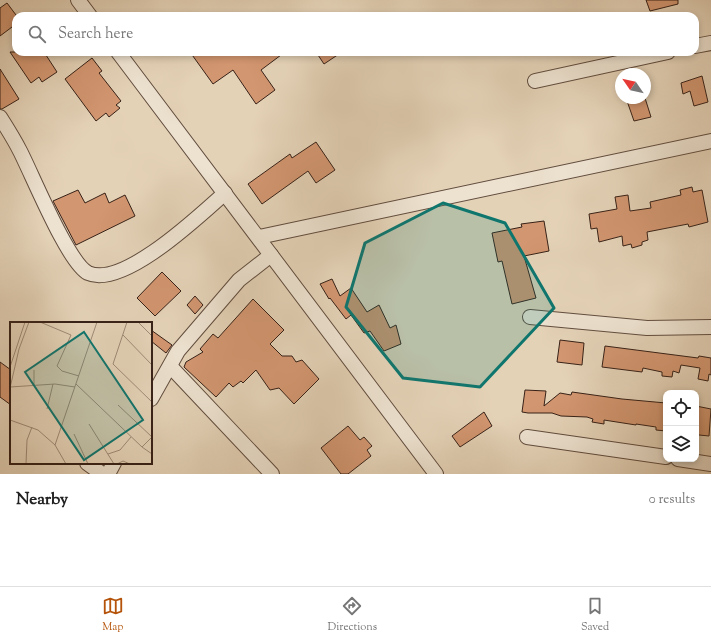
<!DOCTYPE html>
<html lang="en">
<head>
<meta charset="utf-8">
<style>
	:root { --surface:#fff; --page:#f6f6f6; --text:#222; --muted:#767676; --line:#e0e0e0; --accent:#b45309 }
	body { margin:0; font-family:"Sorts Mill Goudy",serif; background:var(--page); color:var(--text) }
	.controls { position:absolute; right:12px; bottom:12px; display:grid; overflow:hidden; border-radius:8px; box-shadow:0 2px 6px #0003 }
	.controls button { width:36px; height:36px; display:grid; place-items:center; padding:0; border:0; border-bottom:1px solid var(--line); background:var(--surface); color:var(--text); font:20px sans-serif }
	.compass { position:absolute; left:615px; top:68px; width:36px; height:36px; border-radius:50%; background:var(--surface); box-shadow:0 2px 6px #0003; rotate:304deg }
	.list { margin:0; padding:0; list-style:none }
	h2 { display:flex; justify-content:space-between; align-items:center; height:52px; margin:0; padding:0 16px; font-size:17px }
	h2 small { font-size:13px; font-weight:400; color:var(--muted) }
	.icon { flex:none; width:22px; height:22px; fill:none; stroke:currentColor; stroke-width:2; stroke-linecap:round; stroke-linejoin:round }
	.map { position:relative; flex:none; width:711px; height:474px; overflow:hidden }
	.search { position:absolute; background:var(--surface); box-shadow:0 2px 6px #0003; left:12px; right:12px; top:12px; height:44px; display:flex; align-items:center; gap:10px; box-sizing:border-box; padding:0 14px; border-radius:12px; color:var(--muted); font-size:15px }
	.sheet { height:112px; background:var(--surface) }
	nav { display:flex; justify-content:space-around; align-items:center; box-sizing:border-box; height:56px; border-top:1px solid var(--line); background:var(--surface); font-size:11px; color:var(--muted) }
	nav a { display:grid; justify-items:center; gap:2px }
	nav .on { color:var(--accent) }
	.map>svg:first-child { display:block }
</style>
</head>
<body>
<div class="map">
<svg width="711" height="474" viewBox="0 0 711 474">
	<rect width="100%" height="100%" fill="#e4d2b7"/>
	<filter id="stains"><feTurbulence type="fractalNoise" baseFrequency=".005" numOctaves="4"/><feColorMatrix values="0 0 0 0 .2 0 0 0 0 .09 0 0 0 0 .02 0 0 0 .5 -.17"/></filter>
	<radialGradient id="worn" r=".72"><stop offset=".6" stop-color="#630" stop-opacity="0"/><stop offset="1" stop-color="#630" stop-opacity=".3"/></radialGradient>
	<g fill="#d29670" stroke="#372117">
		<polygon points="646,0 678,0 678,4 650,11"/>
		<polygon points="7,3 16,15 16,24 0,36 0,8"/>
		<polygon points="10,52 44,52 57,72 42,82 39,77 31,83"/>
		<polygon points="190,52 285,52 261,70 275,90 256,104 233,70 213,84"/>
		<polygon points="316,52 342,52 324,64"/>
		<polygon points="92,58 102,71 99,73 121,101 116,105 120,108 109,117 106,113 96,121 65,79"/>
		<polygon points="0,69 19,99 2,109 0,109"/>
		<polygon points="702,76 708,102 694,106 690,91 683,94 681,83"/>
		<polygon points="626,98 645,98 651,117 634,121"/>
		<polygon points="316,142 335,170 316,183 308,171 262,204 248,184 290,154 292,158"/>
		<polygon points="692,187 693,192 702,190 708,222 689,227 688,224 647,232 648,240 642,242 642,245 632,248 631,244 623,246 622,236 599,242 597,228 591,229 589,214 617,209 615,197 628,195 630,211 651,208 650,202 681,195 680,190"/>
		<polygon points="78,190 85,203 105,193 109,203 125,195 135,216 76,245 53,201"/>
		<polygon points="544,221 549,251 524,256 536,298 512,304 502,261 498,262 492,233 522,227 521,224"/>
		<polygon points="162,272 181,291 155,316 137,298"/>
		<polygon points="332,279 340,296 351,288 367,312 379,305 390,328 396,325 401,344 384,351 370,331 364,333 351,315 346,319 330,298 329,299 320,284"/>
		<polygon points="195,296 203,305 195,314 187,305"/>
		<polygon points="253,299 284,330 270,344 282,356 292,356 296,362 302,360 319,379 294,404 279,388 270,390 256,370 243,383 241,381 233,387 229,383 216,397 184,367 186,362 203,352 200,349 213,334 218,338"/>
		<polygon points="151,330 172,345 166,353 151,341"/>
		<polygon points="560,340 584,343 582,365 557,362"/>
		<polygon points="605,346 698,358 699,356 711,358 711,375 709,374 708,381 698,379 700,368 681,365 679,373 673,371 672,377 662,376 662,372 643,368 642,372 602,367"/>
		<polygon points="0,362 11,370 11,405 0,397"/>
		<polygon points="525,390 546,391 544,406 560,393 571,395 572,392 622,399 666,403 666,431 656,430 656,427 636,424 636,425 604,420 604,424 592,422 593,419 587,417 561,416 552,413 528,413 522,412"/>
		<polygon points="696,406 711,409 709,436 699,435 696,432"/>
		<polygon points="484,412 492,426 460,447 452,436"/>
		<polygon points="348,426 360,440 364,437 372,446 367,450 371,456 348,474 341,474 321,448"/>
	</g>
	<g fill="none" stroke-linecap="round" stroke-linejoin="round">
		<defs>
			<g id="street">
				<polyline points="78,0 90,16"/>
				<polyline points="695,46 711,43"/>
				<polyline points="118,52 436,474"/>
				<polyline points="535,81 668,52"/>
				<path d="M0,117C7,128 14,139 20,151C32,174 68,263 88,273C123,289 200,215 225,193"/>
				<polyline points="259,237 711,141"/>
				<polyline points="530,317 647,328 711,327"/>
				<polyline points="170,366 272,474"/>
				<polyline points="151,399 178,351 239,280 271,255"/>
				<polyline points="527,437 666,457"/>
				<polyline points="678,459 711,464"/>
				<polyline points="87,463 102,474"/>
				<polyline points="108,474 114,463"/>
			</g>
		</defs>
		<use href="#street" stroke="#624d3f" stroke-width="16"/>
		<use href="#street" stroke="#ede2d0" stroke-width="14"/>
	</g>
	<path fill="#0f766e" fill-opacity="0.2" stroke="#0f766e" stroke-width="3" stroke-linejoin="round" d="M443,203L505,223L554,308L480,387L403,378L346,307L365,243Z"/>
	<g transform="translate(10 322)">
		<rect width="142" height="142" fill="#e4d2b7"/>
		<path fill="none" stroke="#9f8b77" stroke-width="1" d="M30,0L61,13L47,44L52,49L69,54M117,0L103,42L142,80M128,0L142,14M113,13L142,43M0,45L15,0M66,62L132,125L142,132M24,63V48M0,65L45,62L65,65M0,66L9,27L19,0M108,83L142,115L132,125M37,87L43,62M0,98L28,108L45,123L56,142M79,102L104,142M64,112L78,142M45,123L87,0M98,132L110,128L121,115M16,142L17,118L22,105M107,142L113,139L120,142"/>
		<path fill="#0f766e" fill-opacity="0.15" stroke="#0f766e" stroke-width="2" d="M74,10L133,98L74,138L15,50Z"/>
		<rect width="142" height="142" fill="none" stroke="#372117" stroke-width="2"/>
	</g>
	<rect width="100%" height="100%" filter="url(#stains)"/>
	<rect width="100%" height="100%" fill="url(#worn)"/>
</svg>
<div class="controls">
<button><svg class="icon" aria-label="locate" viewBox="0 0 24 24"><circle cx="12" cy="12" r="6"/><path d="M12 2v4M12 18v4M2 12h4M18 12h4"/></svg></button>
<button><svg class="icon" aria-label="layers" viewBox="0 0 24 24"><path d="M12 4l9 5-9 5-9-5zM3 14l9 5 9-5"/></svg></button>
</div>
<svg class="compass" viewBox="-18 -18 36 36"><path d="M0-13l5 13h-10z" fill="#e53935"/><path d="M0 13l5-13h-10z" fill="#767676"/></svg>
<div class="search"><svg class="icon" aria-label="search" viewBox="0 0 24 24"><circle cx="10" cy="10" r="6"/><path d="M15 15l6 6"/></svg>Search here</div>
</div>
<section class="sheet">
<h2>Nearby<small>0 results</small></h2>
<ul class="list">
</ul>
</section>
<nav>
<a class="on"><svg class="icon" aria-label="map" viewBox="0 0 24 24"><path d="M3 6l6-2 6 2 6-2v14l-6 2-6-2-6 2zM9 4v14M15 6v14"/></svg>Map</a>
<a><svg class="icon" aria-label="directions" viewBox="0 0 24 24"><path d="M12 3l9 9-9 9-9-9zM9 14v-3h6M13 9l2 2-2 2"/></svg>Directions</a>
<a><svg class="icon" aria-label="saved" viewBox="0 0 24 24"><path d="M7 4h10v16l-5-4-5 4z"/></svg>Saved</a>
</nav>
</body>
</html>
